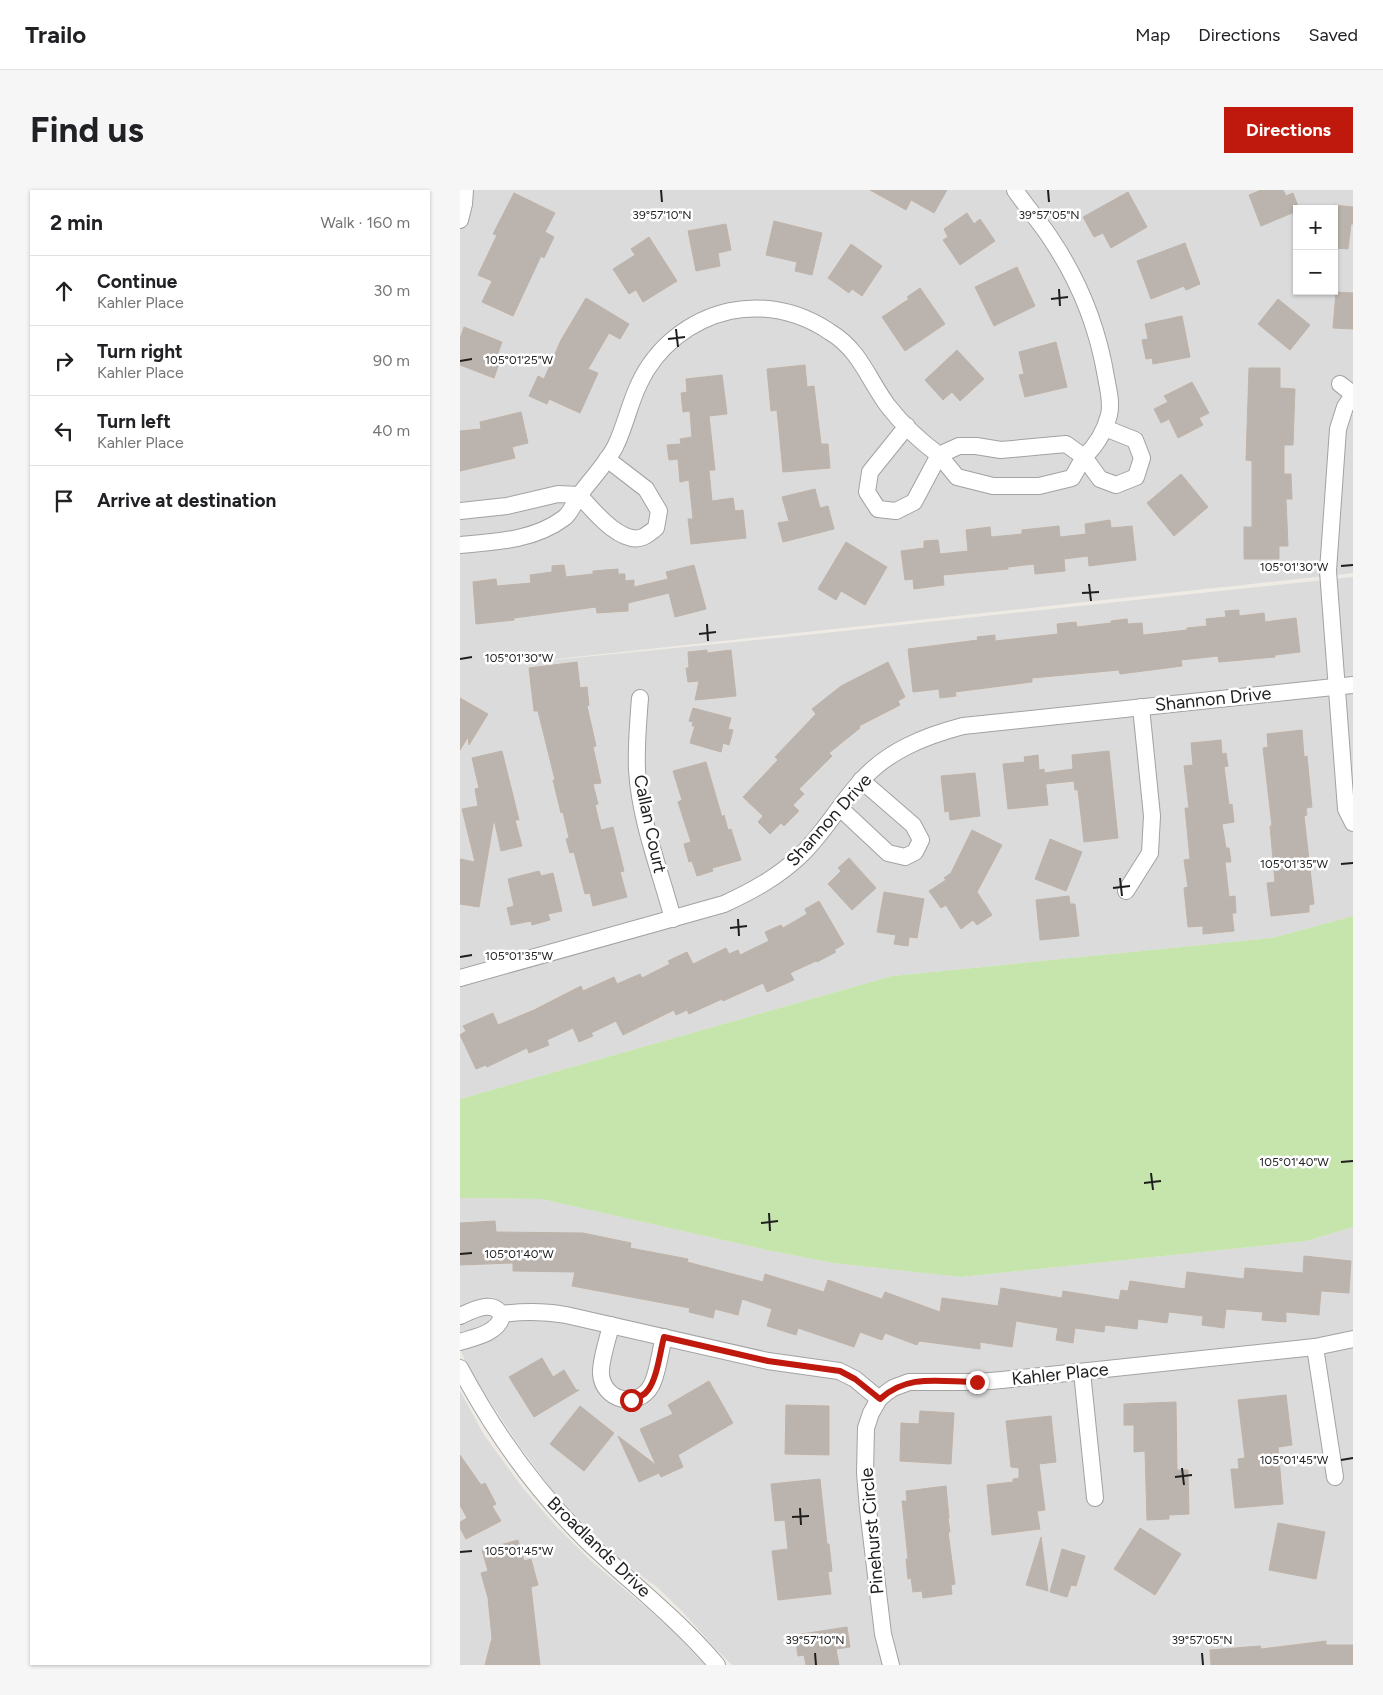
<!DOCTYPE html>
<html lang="en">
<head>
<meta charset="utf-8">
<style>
	:root { --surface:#fff; --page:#f6f6f6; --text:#202124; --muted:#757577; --line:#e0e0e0; --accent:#bf180c }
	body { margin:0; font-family:Figtree,sans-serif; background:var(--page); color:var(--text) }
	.controls { position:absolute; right:15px; top:15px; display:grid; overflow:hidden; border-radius:0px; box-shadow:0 1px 4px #0004 }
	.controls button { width:45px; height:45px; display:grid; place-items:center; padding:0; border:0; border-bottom:1px solid var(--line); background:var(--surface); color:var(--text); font:25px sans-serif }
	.stop { position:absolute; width:15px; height:15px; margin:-11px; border:4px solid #bf180c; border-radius:50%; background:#fff }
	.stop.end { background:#bf180c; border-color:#fff; box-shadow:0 1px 5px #0008 }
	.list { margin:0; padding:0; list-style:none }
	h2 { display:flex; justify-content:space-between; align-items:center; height:65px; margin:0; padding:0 20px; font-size:21px }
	h2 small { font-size:16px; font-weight:400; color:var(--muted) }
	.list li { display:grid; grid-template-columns:32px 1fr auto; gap:15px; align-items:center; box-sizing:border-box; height:70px; padding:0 20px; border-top:1px solid var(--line) }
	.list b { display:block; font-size:19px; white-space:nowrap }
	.list p { margin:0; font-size:16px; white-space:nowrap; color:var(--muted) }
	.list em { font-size:16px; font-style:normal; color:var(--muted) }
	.icon { flex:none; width:28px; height:28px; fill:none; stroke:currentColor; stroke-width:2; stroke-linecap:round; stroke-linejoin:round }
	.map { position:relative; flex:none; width:893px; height:1475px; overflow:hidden; border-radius:0px }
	header { display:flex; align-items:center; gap:30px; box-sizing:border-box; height:70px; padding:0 25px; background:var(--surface); border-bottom:1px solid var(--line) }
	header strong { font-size:24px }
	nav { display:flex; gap:28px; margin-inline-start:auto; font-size:18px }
	.intro { display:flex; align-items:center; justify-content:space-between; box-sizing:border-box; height:120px; padding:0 30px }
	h1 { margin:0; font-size:35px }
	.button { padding:12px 22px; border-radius:0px; background:var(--accent); color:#fff; font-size:18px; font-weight:700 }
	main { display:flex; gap:30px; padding:0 30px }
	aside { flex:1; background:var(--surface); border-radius:0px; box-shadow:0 1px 4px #0004 }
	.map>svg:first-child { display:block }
</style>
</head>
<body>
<header>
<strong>Trailo</strong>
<nav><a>Map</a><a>Directions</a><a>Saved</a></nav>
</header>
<div class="intro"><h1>Find us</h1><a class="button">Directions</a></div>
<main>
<aside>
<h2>2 min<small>Walk · 160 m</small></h2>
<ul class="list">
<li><svg class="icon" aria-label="ahead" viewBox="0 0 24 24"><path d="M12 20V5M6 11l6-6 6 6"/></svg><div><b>Continue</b><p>Kahler Place</p></div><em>30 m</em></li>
<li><svg class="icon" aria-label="right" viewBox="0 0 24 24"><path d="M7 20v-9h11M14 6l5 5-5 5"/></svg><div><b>Turn right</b><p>Kahler Place</p></div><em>90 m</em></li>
<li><svg class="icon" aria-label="left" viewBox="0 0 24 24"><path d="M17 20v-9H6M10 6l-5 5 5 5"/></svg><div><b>Turn left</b><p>Kahler Place</p></div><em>40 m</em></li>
<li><svg class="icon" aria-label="arrive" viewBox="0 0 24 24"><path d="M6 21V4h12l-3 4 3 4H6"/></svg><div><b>Arrive at destination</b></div></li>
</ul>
</aside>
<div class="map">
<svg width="893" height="1475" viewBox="0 0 893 1475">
	<rect width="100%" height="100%" fill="#eeebe4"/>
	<g fill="#dcdbdb" fill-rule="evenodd">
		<path d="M0,0H893V383L13,478L317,448L893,387V726L812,748L432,786L0,909ZM837,19H874V101H837Z"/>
		<polygon points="0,1008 81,1009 312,1061 373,1073 501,1087 847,1051 893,1037 893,1475 272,1475 251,1454 224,1423 197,1397 165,1374 115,1325 89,1296 58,1254 8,1178 0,1159"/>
		<polygon points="0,1201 24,1245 62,1297 95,1335 130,1370 210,1438 245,1475 0,1475"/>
	</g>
	<polygon fill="#c5e5ad" points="893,726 893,1037 847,1051 501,1087 373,1073 312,1061 81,1009 0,1008 0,909 432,786 812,748"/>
	<g fill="#bbb4ae" stroke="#bfb3a8">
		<polygon points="410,0 487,0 474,23 451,10 446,20"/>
		<polygon points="801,0 823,0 826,6 833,3 839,19 837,19 837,21 801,36 789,5"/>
		<polygon points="668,2 687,37 651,58 643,43 634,47 623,27"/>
		<polygon points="54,3 95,23 85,42 94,47 84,68 81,66 53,126 22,112 32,91 18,85 37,45 33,44"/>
		<polygon points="874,15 893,17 893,34 891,34 888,59 874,58"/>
		<polygon points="507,23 514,34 520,29 535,51 500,75 483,50 488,47 484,39"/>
		<polygon points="314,31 362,43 352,85 335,81 337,72 306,65"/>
		<polygon points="266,34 271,60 258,63 260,76 236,81 228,41"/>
		<polygon points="189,47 217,91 183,112 176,100 169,104 153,79 175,65 171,59"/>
		<polygon points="725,53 740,94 726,100 724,96 691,109 677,71"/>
		<polygon points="391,54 422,76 402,106 392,99 389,103 368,88"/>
		<polygon points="557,77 575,116 534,136 515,97"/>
		<polygon points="460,98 485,134 445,161 422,127 449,109 447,107"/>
		<polygon points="876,102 893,103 893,139 873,138"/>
		<polygon points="126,108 169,134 160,149 149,143 128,179 138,183 120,223 89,209 87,214 69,206 78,186 84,189 101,150"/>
		<polygon points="818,109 850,135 830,160 798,134"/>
		<polygon points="722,126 730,167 693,174 692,168 686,169 682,150 688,149 685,134"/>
		<polygon points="4,137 42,152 37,166 41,168 34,188 0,175 0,149"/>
		<polygon points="596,152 607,197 565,207 559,185 564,184 559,162"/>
		<polygon points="497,160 524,189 500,211 492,202 483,210 465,190"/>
		<polygon points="345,175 347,197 354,196 361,254 368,254 370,278 323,282 317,220 311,221 307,179"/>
		<polygon points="789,178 820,178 820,198 835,199 833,255 824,255 824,284 831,284 832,309 826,309 828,356 819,356 819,369 784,369 784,337 792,337 792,271 786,270"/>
		<polygon points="262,185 267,224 249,226 255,280 249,280 252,311 273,308 275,321 283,320 286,348 231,354 228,329 233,329 229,290 220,292 218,269 209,270 207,255 221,254 220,249 232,247 230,221 223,222 221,203 227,202 226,189"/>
		<polygon points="732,192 749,223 739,228 743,235 718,248 709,229 701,233 694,219 708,212 704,206"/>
		<polygon points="61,222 68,253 52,257 55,268 0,281 0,241 21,239 20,232"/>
		<polygon points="721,284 748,317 714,346 687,313"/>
		<polygon points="355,299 360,318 368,316 374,339 323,352 318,333 329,331 322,307"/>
		<polygon points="650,330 651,338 672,336 676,370 629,376 628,366 604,369 605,381 575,384 574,374 548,377 548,379 483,385 484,395 454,399 453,389 445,390 441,361 464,358 464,351 478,350 480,364 508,361 506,340 530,337 531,347 562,344 562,340 599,336 600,347 626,344 625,334"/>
		<polygon points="386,352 427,377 405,415 381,401 376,410 358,399"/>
		<polygon points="104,375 106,387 133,384 133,381 158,379 158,384 165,384 165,391 174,390 174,397 208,389 206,382 234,375 246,419 215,427 209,403 168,413 168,421 137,423 136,417 54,428 54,430 16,434 13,392 36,389 37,396 71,393 70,385 92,382 92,376"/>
		<polygon points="779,420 779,426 804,423 805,432 836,428 840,462 815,465 815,467 759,472 758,466 721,470 722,476 660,484 659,480 572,488 572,492 495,502 496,506 480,508 479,499 453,502 448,459 518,450 517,447 535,445 535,451 598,444 597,434 616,432 617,437 651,433 651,431 667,429 668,434 682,433 683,445 727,440 727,438 747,436 746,429 766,427 765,421"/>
		<polygon points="247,460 247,463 271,460 276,506 235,510 239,491 228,492 226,478 229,478 228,462"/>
		<polygon points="117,472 120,498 127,497 129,515 127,516 136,556 133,557 141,593 133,594 138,614 135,615 141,640 153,637 164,681 160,682 167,707 133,716 130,703 125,704 114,662 110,663 106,649 109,648 103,622 101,623 93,590 95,590 78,521 74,521 69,478"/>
		<polygon points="428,472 445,507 438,511 440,515 399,536 400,538 369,563 372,566 339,599 344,604 333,615 339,621 324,636 321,633 310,644 298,632 303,626 283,607 318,570 315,567 356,524 352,519 381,496"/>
		<polygon points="0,508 28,524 9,555 8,547 0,560"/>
		<polygon points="233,518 271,528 268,539 273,540 269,555 263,553 261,562 230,553 235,536 232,536 233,532 229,531"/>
		<polygon points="842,540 844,567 847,566 852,617 846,618 847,625 844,626 854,714 849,715 849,722 811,726 807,693 815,692 810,636 812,636 803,558 808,557 807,544"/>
		<polygon points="761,550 762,564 766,563 768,576 764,577 769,615 772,614 774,632 762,634 766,658 769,658 771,672 765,672 769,707 775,706 776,723 772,723 774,741 743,744 743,736 728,737 724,698 728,697 724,670 730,669 725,618 729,618 724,576 733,575 731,553"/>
		<polygon points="42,561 59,630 55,630 62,656 41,661 34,629 19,717 0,714 0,669 15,672 2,619 18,616 15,599 19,598 12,568"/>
		<polygon points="649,561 658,648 624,652 618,600 615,600 614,591 586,594 584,583 613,579 612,565"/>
		<polygon points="578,565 579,580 584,579 588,615 548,619 543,574 565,572 564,567"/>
		<polygon points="246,572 262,627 264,625 268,640 271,639 281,670 252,678 253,681 237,686 232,671 229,672 224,654 231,652 218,612 222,610 213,581"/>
		<polygon points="515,583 520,626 490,630 489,621 485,622 481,586"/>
		<polygon points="512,640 542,655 517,702 532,725 517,735 513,730 501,739 486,715 481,718 469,701 486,690 484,688 491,683"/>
		<polygon points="590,649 622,662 606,701 575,689"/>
		<polygon points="389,668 416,698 392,720 368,694 381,681 378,678"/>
		<polygon points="79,681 81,686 93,683 102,721 88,724 90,730 72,735 71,731 51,735 47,718 54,716 48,689"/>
		<polygon points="424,702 464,709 457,748 449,747 448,756 434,754 436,745 417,742"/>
		<polygon points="609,706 610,714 615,714 619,746 580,750 576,710"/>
		<polygon points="359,711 384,754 374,760 376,762 357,772 356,771 330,783 334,790 307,802 303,793 263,811 262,809 229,824 227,820 216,825 214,820 163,845 156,831 131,843 133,846 119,852 113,838 87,850 89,855 69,863 67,858 27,877 26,875 16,879 0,845 6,841 3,836 33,823 38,835 74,820 121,796 123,801 154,787 157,794 180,784 182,788 210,774 208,771 227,762 233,774 266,758 269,764 278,760 280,765 309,751 305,742 321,735 323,738 347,724 345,719"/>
		<polygon points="35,1031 36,1042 123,1043 171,1053 170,1058 228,1069 227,1072 303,1092 305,1084 364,1102 368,1090 422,1109 425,1102 480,1122 482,1108 538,1116 541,1098 602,1108 603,1101 659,1110 661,1100 668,1101 670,1091 725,1099 727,1082 784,1089 785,1078 843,1083 844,1066 891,1071 889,1103 861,1101 859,1125 826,1122 826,1132 802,1130 803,1122 766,1119 764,1138 742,1135 743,1126 709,1122 707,1133 678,1129 677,1139 645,1135 644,1142 615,1138 613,1153 596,1150 598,1138 556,1131 552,1157 520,1152 520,1159 459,1151 457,1155 425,1143 422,1150 400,1142 394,1157 338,1138 336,1145 307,1136 312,1119 282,1109 278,1125 255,1119 253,1128 229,1122 230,1118 112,1096 115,1082 53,1081 53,1073 0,1075 0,1033"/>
		<polygon points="82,1168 93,1187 104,1180 116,1200 119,1200 74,1227 49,1187"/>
		<polygon points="249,1191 273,1233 218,1265 223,1277 201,1287 199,1283 179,1292 158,1246 196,1275 180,1239 213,1224 208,1215"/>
		<polygon points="826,1205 832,1255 818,1257 823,1314 775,1318 771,1279 779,1279 778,1269 785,1268 778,1210"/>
		<polygon points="716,1212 717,1280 728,1280 729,1324 709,1325 709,1329 687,1330 685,1261 674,1262 674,1235 664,1235 664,1214"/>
		<polygon points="326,1215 369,1216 369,1265 325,1264"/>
		<polygon points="120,1216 154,1243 124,1281 90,1254"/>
		<polygon points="460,1221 494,1223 491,1274 440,1271 441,1233 459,1234"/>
		<polygon points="591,1226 596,1272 579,1274 585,1320 577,1321 580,1339 532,1345 527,1295 553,1292 553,1289 559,1288 559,1278 551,1277 546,1231"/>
		<polygon points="0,1265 21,1295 25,1293 36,1314 32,1316 41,1331 6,1349 0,1338 0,1332 7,1328 0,1315"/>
		<polygon points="360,1289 367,1354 369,1354 372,1381 368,1382 371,1404 318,1410 312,1361 328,1359 325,1330 315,1331 311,1294"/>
		<polygon points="486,1296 489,1328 488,1328 490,1342 488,1342 495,1394 491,1395 492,1404 463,1408 462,1401 453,1402 451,1388 448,1389 446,1369 448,1369 442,1311 447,1311 446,1301"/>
		<polygon points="818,1333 865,1342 856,1389 809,1380"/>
		<polygon points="680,1338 721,1364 695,1405 654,1379"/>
		<polygon points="581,1347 588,1401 566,1395"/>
		<polygon points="58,1350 64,1371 71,1369 78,1395 71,1397 80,1475 25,1475 32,1448 28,1408 21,1383 28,1381 22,1360"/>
		<polygon points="602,1359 625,1366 616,1396 611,1395 607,1407 590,1402"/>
		<polygon points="387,1437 390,1457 376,1459 379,1475 346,1475 344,1465 338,1466 335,1445"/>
		<polygon points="866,1451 866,1455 893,1455 893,1475 751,1475 750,1460 800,1456 801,1459"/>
	</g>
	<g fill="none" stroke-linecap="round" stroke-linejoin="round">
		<defs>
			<g id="street">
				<path d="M555,0C567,18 582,34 593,52C620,93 638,139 646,187C648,199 652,212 649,225C645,240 636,256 624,267L640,289L656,295L676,287L682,268L675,250L645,238"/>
				<polyline points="0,30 4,14 5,0"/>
				<polyline points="880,194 893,204"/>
				<polyline points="893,205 885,217 878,239 868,381 886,619 893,633"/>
				<polygon points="606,254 624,267 612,288 579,296 533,296 497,287 479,265 499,256 516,256 541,260"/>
				<path d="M0,321L47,316L98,304L119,305C132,319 161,356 183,347C187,345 192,341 196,338L199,321L186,299L147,269"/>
				<path d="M0,355C36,352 75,350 104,328C112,322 115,310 121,303C132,288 146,274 155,257C165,237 169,215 179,194C196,157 230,130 270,121C306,114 340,122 370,142C400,160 408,189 428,216C442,234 460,251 479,265L454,312L436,321L418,319L407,302L410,282L447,236"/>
				<path d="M180,508C178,532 176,556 177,580C180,631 200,680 213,729"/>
				<polyline points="380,618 428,663 445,667 455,662 461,650 453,635 401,590"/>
				<polyline points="666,701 690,663 692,626 681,517"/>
				<path d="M0,788L264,714C292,701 318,687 341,665C364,643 379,615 401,591C427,561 465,546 503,536L893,495"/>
				<path d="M41,1124C64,1121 84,1121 106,1125L308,1171L379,1181L395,1189L419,1209"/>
				<path d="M0,1126C13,1120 35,1108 42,1127C36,1144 15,1147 0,1152"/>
				<path d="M151,1135C148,1149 140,1171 141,1184C143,1211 178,1219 191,1196C198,1184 200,1161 204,1147"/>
				<polyline points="855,1157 875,1287"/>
				<path d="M0,1178C34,1242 76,1301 128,1352C171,1393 218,1429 257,1475"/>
				<polyline points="622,1182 635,1308"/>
				<polyline points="431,1475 423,1444 408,1319 405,1283 406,1238 411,1223 419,1209 426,1203 433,1198 449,1192 517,1192 542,1190 855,1157 893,1149"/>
			</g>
		</defs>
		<use href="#street" stroke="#a2a2a2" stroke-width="18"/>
		<use href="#street" stroke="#fff" stroke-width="16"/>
	</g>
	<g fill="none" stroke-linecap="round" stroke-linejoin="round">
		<path stroke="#bf180c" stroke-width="6" d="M171,1210C177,1208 184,1206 188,1200C197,1189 200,1162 204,1147L308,1171L380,1181L395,1189L420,1209C448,1183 481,1192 517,1192"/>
	</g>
	<path fill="none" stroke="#1e1e1e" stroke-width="2" d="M201,0L202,12M588,0L589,12M599,99L600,116M591,109L608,107M216,139L218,157M208,149L225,147M0,171L12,169M881,376L893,375M629,394L631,411M622,403L639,402M247,434L248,451M239,444L256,442M0,469L12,467M881,674L893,673M660,688L662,706M653,698L670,696M278,729L279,746M270,738L287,736M0,767L12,765M881,972L893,971M691,983L693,1000M684,993L701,991M309,1023L310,1041M301,1033L318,1031M0,1064L12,1063M881,1270L893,1268M722,1278L724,1295M715,1287L732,1285M340,1318L341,1335M332,1327L349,1326M0,1362L12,1361M355,1463L356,1475M742,1463L743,1475"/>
	<g text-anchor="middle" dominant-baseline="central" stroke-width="5" stroke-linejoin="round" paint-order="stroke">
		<g font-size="18" fill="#1e1e1e" stroke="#fff">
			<text transform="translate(753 509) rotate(-6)">Shannon Drive</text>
			<text transform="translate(369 630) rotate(-48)">Shannon Drive</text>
			<text transform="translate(190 634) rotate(78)">Callan Court</text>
			<text transform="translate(600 1184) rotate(-6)">Kahler Place</text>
			<text transform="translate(412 1341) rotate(-95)">Pinehurst Circle</text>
			<text transform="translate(139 1357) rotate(44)">Broadlands Drive</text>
		</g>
	</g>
	<g font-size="12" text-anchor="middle" fill="#1e1e1e" stroke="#fff" stroke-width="5" stroke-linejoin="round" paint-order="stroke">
		<text x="202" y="29">39°57'10"N</text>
		<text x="589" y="29">39°57'05"N</text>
		<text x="59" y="174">105°01'25"W</text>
		<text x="834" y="381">105°01'30"W</text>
		<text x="59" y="472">105°01'30"W</text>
		<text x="834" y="678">105°01'35"W</text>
		<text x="59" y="770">105°01'35"W</text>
		<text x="834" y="976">105°01'40"W</text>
		<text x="59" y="1068">105°01'40"W</text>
		<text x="834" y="1274">105°01'45"W</text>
		<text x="59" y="1365">105°01'45"W</text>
		<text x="355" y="1454">39°57'10"N</text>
		<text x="742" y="1454">39°57'05"N</text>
	</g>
</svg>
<div class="controls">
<button>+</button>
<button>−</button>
</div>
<div class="stop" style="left:171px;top:1210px"></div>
<div class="stop end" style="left:517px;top:1192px"></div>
</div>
</main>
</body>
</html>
